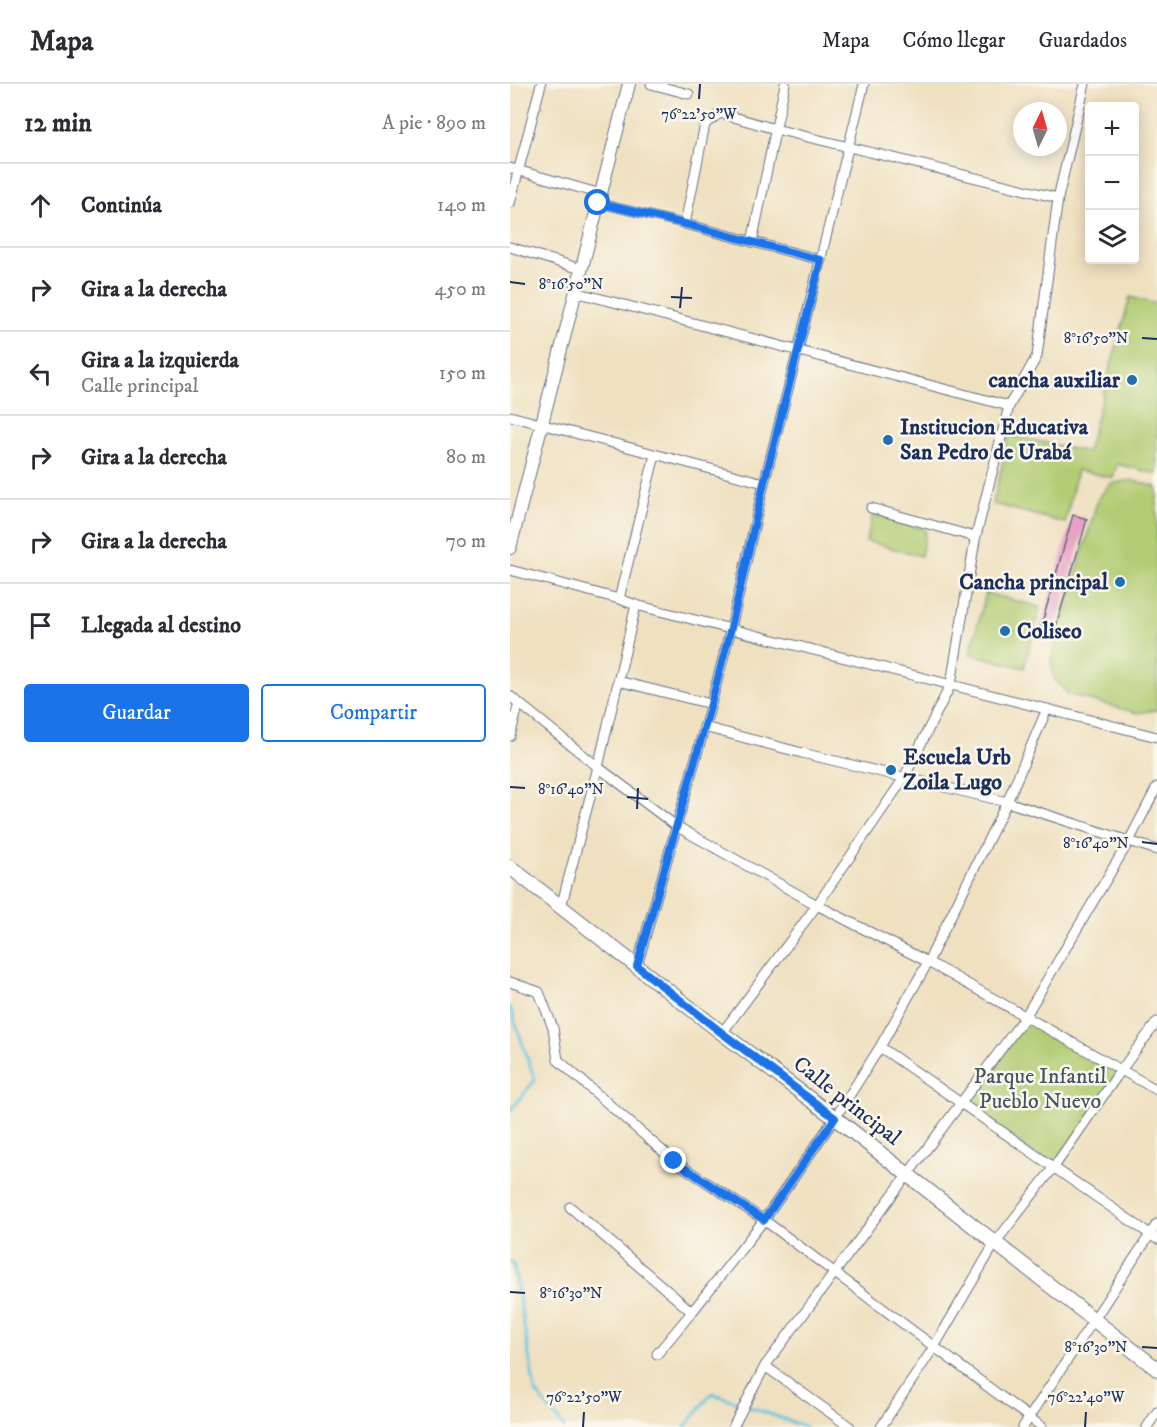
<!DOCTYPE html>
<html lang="es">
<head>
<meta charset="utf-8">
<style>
	:root { --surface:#fff; --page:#f2f2f3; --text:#2b2b33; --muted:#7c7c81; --line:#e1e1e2; --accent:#1a73e8 }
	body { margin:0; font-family:"IM FELL DW Pica",serif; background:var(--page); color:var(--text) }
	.controls { position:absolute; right:18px; top:18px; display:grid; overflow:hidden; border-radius:6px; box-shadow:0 3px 15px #0003 }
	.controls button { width:54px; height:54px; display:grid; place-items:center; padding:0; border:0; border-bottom:2px solid var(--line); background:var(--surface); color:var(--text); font:30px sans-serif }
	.compass { position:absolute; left:503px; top:18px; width:54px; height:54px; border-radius:50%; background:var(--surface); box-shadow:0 3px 15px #0003; rotate:5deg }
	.stop { position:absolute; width:18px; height:18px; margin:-14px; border:4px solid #1a73e8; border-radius:50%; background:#fff }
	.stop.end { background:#1a73e8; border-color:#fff; box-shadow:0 2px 6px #0008 }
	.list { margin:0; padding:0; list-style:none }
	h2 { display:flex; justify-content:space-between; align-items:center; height:78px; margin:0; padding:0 24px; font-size:26px }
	h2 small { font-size:20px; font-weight:400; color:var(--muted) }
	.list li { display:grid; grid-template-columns:39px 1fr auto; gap:18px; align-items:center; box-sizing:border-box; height:84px; padding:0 24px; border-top:2px solid var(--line) }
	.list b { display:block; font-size:22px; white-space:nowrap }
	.list p { margin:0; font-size:20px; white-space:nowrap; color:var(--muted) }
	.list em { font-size:20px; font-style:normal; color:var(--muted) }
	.actions { display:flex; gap:12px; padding:18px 24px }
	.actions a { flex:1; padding:14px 0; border:2px solid var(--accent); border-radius:6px; text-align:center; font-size:21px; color:var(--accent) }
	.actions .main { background:var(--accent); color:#fff }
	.icon { flex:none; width:33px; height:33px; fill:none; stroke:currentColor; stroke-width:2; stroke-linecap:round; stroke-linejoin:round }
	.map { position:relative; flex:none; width:647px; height:1343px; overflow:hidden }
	header { display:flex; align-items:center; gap:36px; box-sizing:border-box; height:84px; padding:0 30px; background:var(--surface); border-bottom:2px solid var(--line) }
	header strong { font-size:28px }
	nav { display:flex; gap:33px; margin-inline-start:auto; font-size:21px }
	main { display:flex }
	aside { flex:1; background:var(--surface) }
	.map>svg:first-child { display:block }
</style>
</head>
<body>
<header>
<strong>Mapa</strong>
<nav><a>Mapa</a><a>Cómo llegar</a><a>Guardados</a></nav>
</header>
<main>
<aside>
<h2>12 min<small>A pie · 890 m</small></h2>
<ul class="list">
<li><svg class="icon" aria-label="ahead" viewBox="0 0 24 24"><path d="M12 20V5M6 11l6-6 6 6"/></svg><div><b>Continúa</b></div><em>140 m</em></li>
<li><svg class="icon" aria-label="right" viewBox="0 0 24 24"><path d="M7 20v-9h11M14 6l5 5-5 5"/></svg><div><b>Gira a la derecha</b></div><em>450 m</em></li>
<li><svg class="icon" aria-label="left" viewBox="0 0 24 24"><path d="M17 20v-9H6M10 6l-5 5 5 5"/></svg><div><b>Gira a la izquierda</b><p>Calle principal</p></div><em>150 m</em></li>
<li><svg class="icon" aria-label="right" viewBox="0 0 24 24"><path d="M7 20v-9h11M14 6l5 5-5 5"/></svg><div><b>Gira a la derecha</b></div><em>80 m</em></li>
<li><svg class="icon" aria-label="right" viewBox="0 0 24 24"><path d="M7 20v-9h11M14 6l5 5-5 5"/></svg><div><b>Gira a la derecha</b></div><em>70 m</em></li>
<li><svg class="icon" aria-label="arrive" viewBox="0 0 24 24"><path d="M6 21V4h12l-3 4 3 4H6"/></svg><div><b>Llegada al destino</b></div></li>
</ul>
<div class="actions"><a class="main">Guardar</a><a>Compartir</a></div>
</aside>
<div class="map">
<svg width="647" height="1343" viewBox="0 0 647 1343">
	<rect width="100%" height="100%" fill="#fbf7ec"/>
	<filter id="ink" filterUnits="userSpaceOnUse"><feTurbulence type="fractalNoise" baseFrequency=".0167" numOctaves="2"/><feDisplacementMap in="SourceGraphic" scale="12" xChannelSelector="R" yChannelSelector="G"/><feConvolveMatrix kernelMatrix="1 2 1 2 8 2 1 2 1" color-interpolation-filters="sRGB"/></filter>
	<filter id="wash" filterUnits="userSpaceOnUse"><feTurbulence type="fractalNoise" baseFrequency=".008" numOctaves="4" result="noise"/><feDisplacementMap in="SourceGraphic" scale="24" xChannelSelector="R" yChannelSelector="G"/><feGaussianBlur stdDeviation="1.35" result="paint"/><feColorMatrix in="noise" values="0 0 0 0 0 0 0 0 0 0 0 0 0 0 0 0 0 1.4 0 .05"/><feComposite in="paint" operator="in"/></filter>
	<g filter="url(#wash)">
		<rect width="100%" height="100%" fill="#efe0c0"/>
		<g fill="#b1cc72" stroke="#667e68" stroke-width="1.5">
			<polygon points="620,213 647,220 647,390 607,380 603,394 567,386 555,439 483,420 499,351 577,368"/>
			<polygon points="621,396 647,403 647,626 627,629 558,610 544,595 541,576 588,415 600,400"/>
			<polygon points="363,430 416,446 411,472 356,457"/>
			<polygon points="476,509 530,523 514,584 460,570"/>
			<polygon points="515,933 611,986 544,1083 451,1019"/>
		</g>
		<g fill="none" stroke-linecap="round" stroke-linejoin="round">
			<g stroke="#60c4de" stroke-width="3">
				<polyline points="0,923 25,996 0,1027"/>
				<polyline points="0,1178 3,1178 25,1307 54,1343"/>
				<polyline points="175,1343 202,1309 295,1343"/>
			</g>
		</g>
		<g id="blocks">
			<polygon fill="#e797c2" points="563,431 577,435 543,553 530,546"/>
		</g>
	</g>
	<g filter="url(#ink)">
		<use href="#blocks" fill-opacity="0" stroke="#656d80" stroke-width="1.5"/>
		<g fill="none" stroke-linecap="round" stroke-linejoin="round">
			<defs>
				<polyline id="pedestrian" points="88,119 175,140"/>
				<g id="minor">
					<polyline points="141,0 179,10"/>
					<polyline points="0,84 91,110"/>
					<polyline points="0,119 31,0"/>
					<polyline points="242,158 275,0"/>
					<polyline points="0,163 71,185"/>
					<polyline points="311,176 175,140 195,40 210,29 265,45 548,114"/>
					<polyline points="65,208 499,322"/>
					<polyline points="0,332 254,399"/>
					<polyline points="361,424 465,453"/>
					<polyline points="0,486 109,515 126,521 647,653"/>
					<polyline points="109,515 145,371"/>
					<polyline points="108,597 201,620"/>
					<polyline points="0,612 88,683 166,742 307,821 418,878 647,1006"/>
					<polyline points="194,643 292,669 497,718 647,766"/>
					<polyline points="0,652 9,619"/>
					<polyline points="51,823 88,683 126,521"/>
					<polyline points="127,882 201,620 221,544 254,399 288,266 354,0"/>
					<polyline points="0,898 29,908 43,944 48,976 164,1077 254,1136 532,1343"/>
					<polyline points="212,949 307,821 394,694 441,600 465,456 499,322 527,272 548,114 575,0"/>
					<polyline points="370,963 647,1155"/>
					<polyline points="60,1123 182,1228"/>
					<polyline points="147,1270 182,1228 254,1136 325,1034 370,963 418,878 497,718 537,625"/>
					<polyline points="255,1282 340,1343"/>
					<polyline points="223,1343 255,1282 515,933 619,757 647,703"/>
					<polyline points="371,1343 424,1263 485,1159 544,1083 611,986 647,938"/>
					<polyline points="513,1343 647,1140"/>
					<polyline points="637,1343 647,1328"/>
				</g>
				<polyline id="tertiary" points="0,464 119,0"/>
				<polyline id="secondary" points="0,783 212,949 325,1034 647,1285"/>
			</defs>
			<use href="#pedestrian" stroke="#656d80" stroke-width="10"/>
			<use href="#minor" stroke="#656d80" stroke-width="11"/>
			<use href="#tertiary" stroke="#656d80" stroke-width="14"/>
			<use href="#secondary" stroke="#656d80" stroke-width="16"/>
			<use href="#pedestrian" stroke="#fff" stroke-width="8"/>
			<use href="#minor" stroke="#fff" stroke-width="9"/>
			<use href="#tertiary" stroke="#fff" stroke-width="12"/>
			<use href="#secondary" stroke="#fff" stroke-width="14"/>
		</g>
	</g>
	<g fill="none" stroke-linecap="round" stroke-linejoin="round" filter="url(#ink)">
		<polyline stroke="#1a73e8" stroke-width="8" points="88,119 175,140 311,176 254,399 221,544 201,620 127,882 212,949 325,1034 254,1136 164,1077"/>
	</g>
	<path fill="none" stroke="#1b2f5e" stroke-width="2" d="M189,15L190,0M0,198L15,200M161,213L182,214M170,224L172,203M632,254L647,255M0,703L15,704M117,713L138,715M127,725L128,704M632,758L647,760M0,1208L15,1209M632,1263L647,1264M73,1343L74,1328M575,1343L576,1328"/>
	<g fill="#1f6fb2" stroke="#fbf7ec" stroke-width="2">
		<circle cx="622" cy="296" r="6"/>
		<circle cx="378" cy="356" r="6"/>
		<circle cx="610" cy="498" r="6"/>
		<circle cx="495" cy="547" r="6"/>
		<circle cx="381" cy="686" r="6"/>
	</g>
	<g text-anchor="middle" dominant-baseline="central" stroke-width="5" stroke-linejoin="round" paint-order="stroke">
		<g font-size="22" font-weight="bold" fill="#1b2f5e" stroke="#fbf7ec" text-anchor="start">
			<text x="610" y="296" text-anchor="end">cancha auxiliar</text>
			<text x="390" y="343">Institucion Educativa<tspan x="390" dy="25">San Pedro de Urabá</tspan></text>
			<text x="598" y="498" text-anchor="end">Cancha principal</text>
			<text x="507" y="547">Coliseo</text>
			<text x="393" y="673">Escuela Urb<tspan x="393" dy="25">Zoila Lugo</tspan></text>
		</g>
		<g font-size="22" fill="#405663" stroke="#fbf7ec">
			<text x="530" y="992">Parque Infantil<tspan x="530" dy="25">Pueblo Nuevo</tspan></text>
		</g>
		<g font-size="22" fill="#1b2f5e" stroke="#fbf7ec">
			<text transform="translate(337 1017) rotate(38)">Calle principal</text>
		</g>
	</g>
	<g font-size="15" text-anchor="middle" fill="#1b2f5e" stroke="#fbf7ec" stroke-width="5" stroke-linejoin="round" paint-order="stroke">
		<text x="189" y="35">76°22'50"W</text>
		<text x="61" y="205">8°16'50"N</text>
		<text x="586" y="259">8°16'50"N</text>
		<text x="61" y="710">8°16'40"N</text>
		<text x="586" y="764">8°16'40"N</text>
		<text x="61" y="1214">8°16'30"N</text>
		<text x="586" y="1268">8°16'30"N</text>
		<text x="74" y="1318">76°22'50"W</text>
		<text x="576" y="1318">76°22'40"W</text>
	</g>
</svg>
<div class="controls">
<button>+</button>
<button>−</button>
<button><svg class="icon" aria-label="layers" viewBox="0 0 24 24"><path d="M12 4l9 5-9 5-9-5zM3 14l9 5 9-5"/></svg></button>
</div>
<svg class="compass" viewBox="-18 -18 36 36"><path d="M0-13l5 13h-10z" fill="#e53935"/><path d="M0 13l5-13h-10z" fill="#7c7c81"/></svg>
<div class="stop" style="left:88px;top:119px"></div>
<div class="stop end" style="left:164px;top:1077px"></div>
</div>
</main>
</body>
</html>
